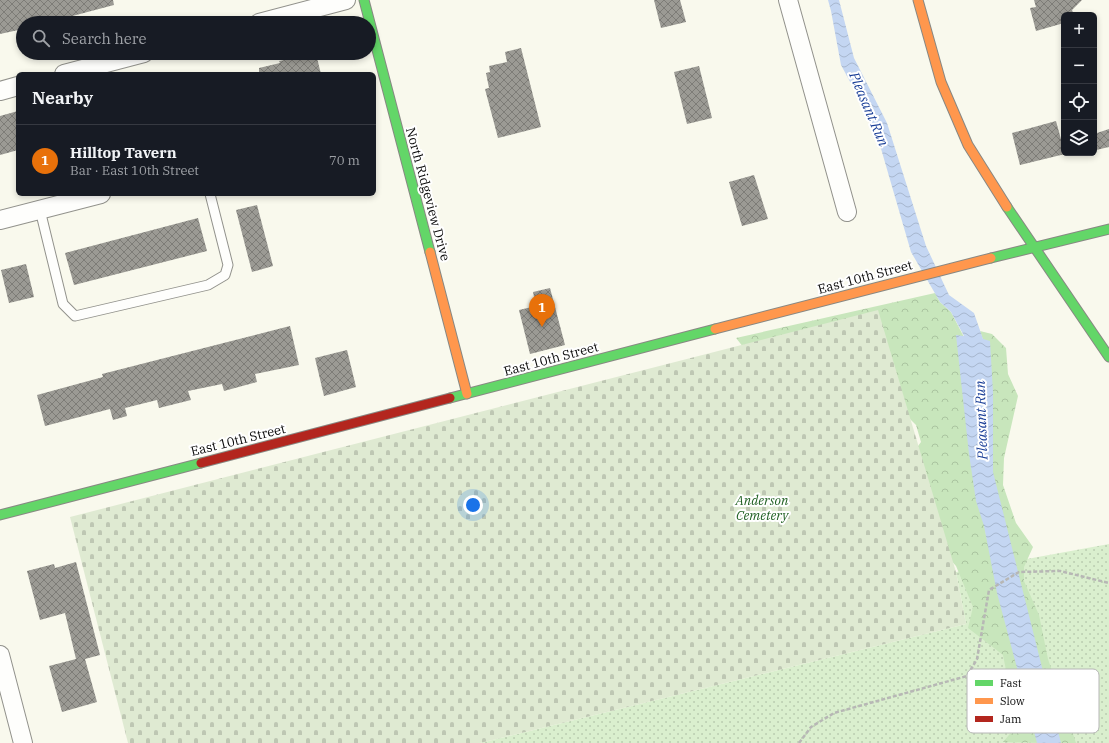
<!DOCTYPE html>
<html lang="en">
<head>
<meta charset="utf-8">
<style>
	:root { --surface:#171b24; --page:#20242c; --text:#f1f3f6; --muted:#9ea1a6; --line:#363941; --accent:#afb0af }
	body { margin:0; font-family:"IBM Plex Serif",serif; background:var(--page); color:var(--text) }
	.controls { position:absolute; right:12px; top:12px; display:grid; overflow:hidden; border-radius:6px; box-shadow:0 2px 6px #0003 }
	.controls button { width:36px; height:36px; display:grid; place-items:center; padding:0; border:0; border-bottom:1px solid var(--line); background:var(--surface); color:var(--text); font:20px sans-serif }
	.you { position:absolute; left:473px; top:505px; width:14px; height:14px; margin:-10px; border:3px solid #fff; border-radius:50%; background:#1a73e8; box-shadow:0 0 0 6px #1a73e833 }
	.badge { display:grid; place-items:center; width:26px; height:26px; border-radius:50%; background:var(--accent); color:#fff; font-size:13px; font-weight:700 }
	.pin { position:absolute; translate:-50% -33px; filter:drop-shadow(0 1px 2px #0008) }
	.pin::after { content:''; position:absolute; top:21px; width:14px; height:12px; background:inherit; clip-path:polygon(0 0,100% 0,50% 100%) }
	.list { margin:0; padding:0; list-style:none }
	h2 { display:flex; justify-content:space-between; align-items:center; height:52px; margin:0; padding:0 16px; font-size:17px }
	h2 small { font-size:13px; font-weight:400; color:var(--muted) }
	.list li { display:grid; grid-template-columns:26px 1fr auto; gap:12px; align-items:center; box-sizing:border-box; height:72px; padding:0 16px; border-top:1px solid var(--line) }
	.list b { display:block; font-size:15px; white-space:nowrap }
	.list p { margin:0; font-size:13px; white-space:nowrap; color:var(--muted) }
	.list em { font-size:13px; font-style:normal; color:var(--muted) }
	.icon { flex:none; width:22px; height:22px; fill:none; stroke:currentColor; stroke-width:2; stroke-linecap:round; stroke-linejoin:round }
	.map { position:relative; flex:none; width:1109px; height:743px; overflow:hidden }
	.search { position:absolute; background:var(--surface); box-shadow:0 2px 6px #0003; left:16px; top:16px; width:360px; height:44px; display:flex; align-items:center; gap:10px; box-sizing:border-box; padding:0 14px; border-radius:22px; color:var(--muted); font-size:15px }
	.panel { position:absolute; background:var(--surface); box-shadow:0 2px 6px #0003; left:16px; top:72px; width:360px; height:124px; border-radius:6px }
	.map>svg:first-child { display:block }
</style>
</head>
<body>
<div class="map">
<svg width="1109" height="743" viewBox="0 0 1109 743">
	<defs>
		<pattern id="green-dots" width="8" height="8" patternUnits="userSpaceOnUse"><rect width="8" height="8" fill="#daefce"/><path d="M2 2h.1M6 6h.1" fill="none" stroke="#baccb0" stroke-width="1.8" stroke-linecap="round"/></pattern>
		<pattern id="forest-crowns" width="20" height="18" patternUnits="userSpaceOnUse"><rect width="20" height="18" fill="#c8e6bc"/><path d="M2 6a3 3 0 1 1 6 0M12 15a3 3 0 1 1 6 0" fill="none" stroke="#aac4a0"/></pattern>
		<pattern id="cemetery-stones" width="16" height="16" patternUnits="userSpaceOnUse"><rect width="16" height="16" fill="#dfead2"/><path d="M2 7V4a2 2 0 0 1 4 0v3zM10 15v-3a2 2 0 0 1 4 0v3z" fill="#bec7b3"/></pattern>
		<pattern id="water-waves" width="16" height="10" patternUnits="userSpaceOnUse"><rect width="16" height="10" fill="#c4d6f2"/><path d="M0 5q4-4 8 0t8 0" fill="none" stroke="#a7b6ce"/></pattern>
		<pattern id="building-cross-hatch" width="8" height="8" patternUnits="userSpaceOnUse"><rect width="8" height="8" fill="#9b9a94"/><path d="M0 0l8 8M0 8l8-8" fill="none" stroke="#7d7c77"/></pattern>
	</defs>
	<rect width="100%" height="100%" fill="#f9f9ed"/>
	<polygon fill="url(#green-dots)" points="1109,544 1109,743 480,743 966,624 956,572"/>
	<g fill="url(#forest-crowns)">
		<polygon points="935,293 940,302 951,312 966,341 986,535 1043,743 1003,742 1014,729 1013,706 1003,655 968,628 973,607 956,566 947,556 907,461 921,442 916,425 880,389 748,353 736,338"/>
		<polygon points="980,331 992,334 1006,348 1008,374 1018,396 1004,458 1003,485 1016,523 1033,547 1024,567 1024,581 1039,615 1048,659 1076,743 1056,743 996,530 984,343"/>
	</g>
	<polygon fill="url(#cemetery-stones)" points="878,310 956,572 966,624 480,743 128,743 70,517"/>
	<polygon fill="url(#water-waves)" points="828,0 839,0 854,58 887,123 926,246 949,295 974,313 983,339 990,341 993,392 993,472 1061,743 1037,743 997,593 984,526 976,501 969,454 956,335 964,336 951,312 940,302 911,252 875,128 841,65 831,11"/>
	<g fill="url(#building-cross-hatch)">
		<polygon points="0,0 113,0 114,5 46,23 23,23 23,29 0,34"/>
		<polygon points="654,0 680,0 686,22 661,28"/>
		<polygon points="1034,0 1082,0 1072,10 1074,15 1064,15 1064,23 1036,31 1030,8 1036,7"/>
		<polygon points="521,48 541,127 498,138 485,89 489,88 486,73 490,72 489,66 507,62 505,52"/>
		<polygon points="316,54 321,74 259,74 259,68 280,63 279,61"/>
		<polygon points="699,66 712,118 687,124 674,72"/>
		<polygon points="18,111 18,150 0,155 0,116"/>
		<polygon points="1056,121 1065,154 1020,165 1012,133"/>
		<polygon points="1109,129 1109,147 1096,150 1094,134"/>
		<polygon points="754,175 768,219 742,226 729,182"/>
		<polygon points="257,205 273,266 252,272 236,210"/>
		<polygon points="198,218 207,251 74,285 65,253"/>
		<polygon points="26,264 34,297 9,303 1,270"/>
		<polygon points="550,288 565,345 530,354 519,310 536,306 533,292"/>
		<polygon points="290,326 299,365 255,374 257,382 224,391 222,384 188,391 191,400 159,408 157,400 125,408 127,416 113,420 110,409 45,426 37,395 103,377 102,374"/>
		<polygon points="347,350 356,387 324,396 315,358"/>
		<polygon points="76,562 100,655 85,659 97,702 62,712 49,666 76,659 65,613 40,620 27,571 54,564 55,568"/>
	</g>
	<g fill="none" stroke-linecap="round" stroke-linejoin="round">
		<defs>
			<polyline id="lane" points="40,210 63,304 75,316 208,285 225,275 228,265 210,194"/>
			<g id="street">
				<polyline points="788,0 847,212"/>
				<polyline points="259,23 346,0"/>
				<polyline points="64,74 144,53"/>
				<polyline points="0,91 18,86"/>
				<polyline points="0,220 101,194"/>
				<polyline points="0,655 23,743"/>
			</g>
			<g id="fast">
				<polyline points="364,0 430,252"/>
				<polyline points="1007,207 1109,357"/>
				<polyline points="991,258 1109,229"/>
				<polyline points="450,398 715,329"/>
				<polyline points="0,515 201,463"/>
			</g>
			<g id="slow">
				<polyline points="918,0 941,82 968,145 1007,207"/>
				<polyline points="430,252 467,394"/>
				<polyline points="715,329 991,258"/>
			</g>
			<polyline id="jam" points="201,463 450,398"/>
		</defs>
		<use href="#lane" stroke="#92928c" stroke-width="11"/>
		<use href="#street" stroke="#92928c" stroke-width="20"/>
		<use href="#fast" stroke="#888883" stroke-width="11"/>
		<use href="#slow" stroke="#888883" stroke-width="11"/>
		<use href="#jam" stroke="#888883" stroke-width="11"/>
		<polyline stroke="#b7b7b5" stroke-width="2.5" stroke-dasharray="4 2" stroke-linecap="butt" points="799,743 811,727 834,713 967,676 977,659 989,590 1019,572 1060,571 1109,583"/>
		<use href="#lane" stroke="#fefefc" stroke-width="9"/>
		<use href="#street" stroke="#fefefc" stroke-width="18"/>
		<use href="#fast" stroke="#63d668" stroke-width="9"/>
		<use href="#slow" stroke="#ff974d" stroke-width="9"/>
		<use href="#jam" stroke="#b3261e" stroke-width="9"/>
	</g>
	<g text-anchor="middle" dominant-baseline="central" stroke-width="4" stroke-linejoin="round" paint-order="stroke">
		<g font-size="13" fill="#0a0a0a" stroke="#fff">
			<text transform="translate(428 194) rotate(75)">North Ridgeview Drive</text>
			<text transform="translate(865 277) rotate(-15)">East 10th Street</text>
			<text transform="translate(551 359) rotate(-15)">East 10th Street</text>
			<text transform="translate(238 440) rotate(-14)">East 10th Street</text>
		</g>
		<g font-size="13" font-style="italic" fill="#1e5f21" stroke="#fff">
			<text x="762" y="500">Anderson<tspan x="762" dy="15">Cemetery</tspan></text>
		</g>
		<g font-size="14" font-style="italic" fill="#193e97" stroke="#fff">
			<text transform="translate(869 109) rotate(67)">Pleasant Run</text>
			<text transform="translate(981 420) rotate(-92)">Pleasant Run</text>
		</g>
	</g>
	<rect x="967" y="669" width="132" height="64" rx="6" fill="#fff" stroke="#b6b6b6" stroke-width="1"/>
	<rect x="975" y="680" width="18" height="6" fill="#63d668"/>
	<rect x="975" y="698" width="18" height="6" fill="#ff974d"/>
	<rect x="975" y="716" width="18" height="6" fill="#b3261e"/>
	<g font-size="11" fill="#0a0a0a">
		<text x="1000" y="687">Fast</text>
		<text x="1000" y="705">Slow</text>
		<text x="1000" y="723">Jam</text>
	</g>
</svg>
<div class="controls">
<button>+</button>
<button>−</button>
<button><svg class="icon" aria-label="locate" viewBox="0 0 24 24"><circle cx="12" cy="12" r="6"/><path d="M12 2v4M12 18v4M2 12h4M18 12h4"/></svg></button>
<button><svg class="icon" aria-label="layers" viewBox="0 0 24 24"><path d="M12 4l9 5-9 5-9-5zM3 14l9 5 9-5"/></svg></button>
</div>
<div class="you"></div>
<div class="pin badge" style="left:542px;top:327px;background:#e8710a">1</div>
<div class="search"><svg class="icon" aria-label="search" viewBox="0 0 24 24"><circle cx="10" cy="10" r="6"/><path d="M15 15l6 6"/></svg>Search here</div>
<section class="panel">
<h2>Nearby<small></small></h2>
<ul class="list">
<li><span class="badge" style="background:#e8710a">1</span><div><b>Hilltop Tavern</b><p>Bar · East 10th Street</p></div><em>70 m</em></li>
</ul>
</section>
</div>
</body>
</html>
